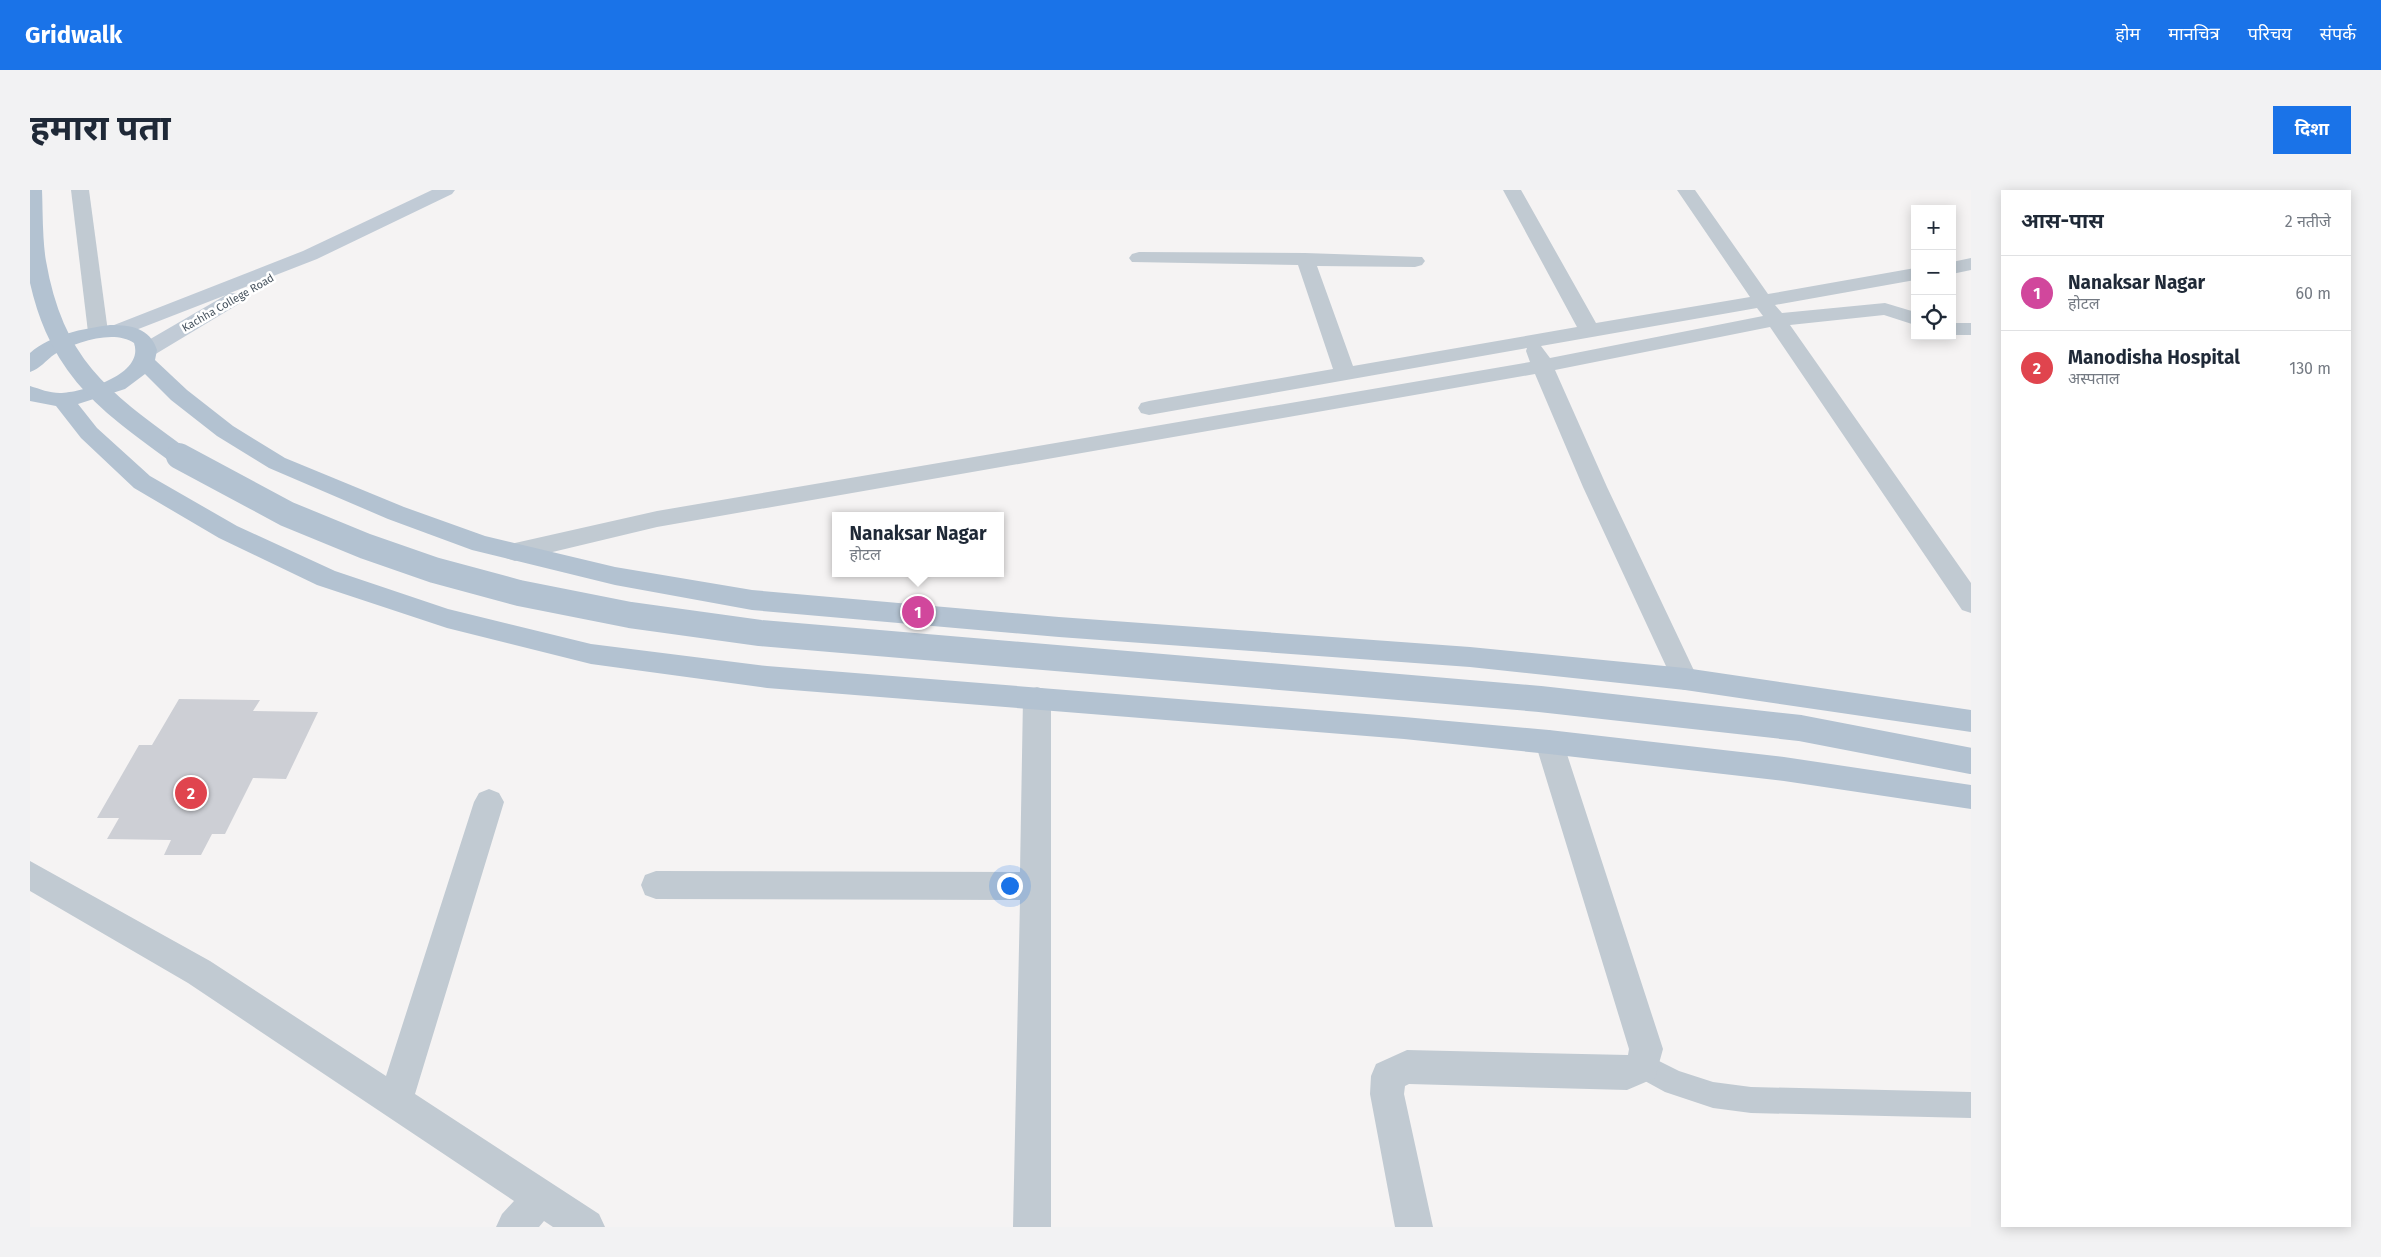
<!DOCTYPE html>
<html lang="hi">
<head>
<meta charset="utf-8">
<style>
	:root { --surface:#fff; --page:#f2f2f3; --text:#1f2937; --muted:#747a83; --line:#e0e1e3; --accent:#1a73e8 }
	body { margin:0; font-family:"Fira Sans","Noto Sans Devanagari",sans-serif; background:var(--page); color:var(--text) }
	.controls { position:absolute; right:15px; top:15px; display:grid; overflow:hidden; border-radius:0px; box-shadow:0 2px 12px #0003 }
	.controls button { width:45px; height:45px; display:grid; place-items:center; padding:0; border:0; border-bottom:1px solid var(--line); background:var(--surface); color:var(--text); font:25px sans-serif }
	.you { position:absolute; left:979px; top:695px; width:18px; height:18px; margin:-12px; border:4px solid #fff; border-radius:50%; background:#1a73e8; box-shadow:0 0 0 8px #1a73e833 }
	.badge { display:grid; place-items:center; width:32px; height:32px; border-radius:50%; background:var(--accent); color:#fff; font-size:16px; font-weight:700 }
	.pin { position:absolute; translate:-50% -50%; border:2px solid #fff; box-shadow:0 1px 5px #0006 }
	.popup { position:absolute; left:802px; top:322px; width:172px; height:65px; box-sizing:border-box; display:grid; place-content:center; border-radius:0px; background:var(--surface); filter:drop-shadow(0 1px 4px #0005); font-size:16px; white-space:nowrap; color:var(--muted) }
	.popup b { font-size:19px; color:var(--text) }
	.popup::after { content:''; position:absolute; left:50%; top:100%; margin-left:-10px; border:10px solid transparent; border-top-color:var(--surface) }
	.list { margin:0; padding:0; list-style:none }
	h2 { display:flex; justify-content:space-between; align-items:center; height:65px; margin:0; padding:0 20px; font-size:21px }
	h2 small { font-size:16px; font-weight:400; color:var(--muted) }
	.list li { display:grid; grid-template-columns:32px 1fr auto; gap:15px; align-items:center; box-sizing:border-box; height:75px; padding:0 20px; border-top:1px solid var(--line) }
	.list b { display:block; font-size:19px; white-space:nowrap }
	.list p { margin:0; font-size:16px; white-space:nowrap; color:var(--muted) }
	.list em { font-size:16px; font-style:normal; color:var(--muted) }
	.icon { flex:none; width:28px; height:28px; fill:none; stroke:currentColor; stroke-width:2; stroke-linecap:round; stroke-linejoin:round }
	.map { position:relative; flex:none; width:1941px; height:1037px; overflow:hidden; border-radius:0px }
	header { display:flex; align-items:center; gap:30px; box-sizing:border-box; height:70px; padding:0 25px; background:var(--accent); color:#fff }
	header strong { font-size:24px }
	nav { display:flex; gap:28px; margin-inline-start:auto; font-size:18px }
	.intro { display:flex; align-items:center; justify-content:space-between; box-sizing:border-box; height:120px; padding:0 30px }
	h1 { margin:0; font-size:35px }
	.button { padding:12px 22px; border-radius:0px; background:var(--accent); color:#fff; font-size:18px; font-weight:700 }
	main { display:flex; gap:30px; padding:0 30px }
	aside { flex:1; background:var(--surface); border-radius:0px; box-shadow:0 2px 12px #0003 }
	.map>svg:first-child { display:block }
</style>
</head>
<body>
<header>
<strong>Gridwalk</strong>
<nav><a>होम</a><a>मानचित्र</a><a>परिचय</a><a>संपर्क</a></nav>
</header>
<div class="intro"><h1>हमारा पता</h1><a class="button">दिशा</a></div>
<main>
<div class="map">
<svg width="1941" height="1037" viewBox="0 0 1941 1037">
	<rect width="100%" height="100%" fill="#f5f3f3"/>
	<polygon fill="#cdcfd5" points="149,509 230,510 223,521 288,522 256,589 223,588 195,644 182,644 171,665 134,665 141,650 77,649 89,628 67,628 109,555 122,555"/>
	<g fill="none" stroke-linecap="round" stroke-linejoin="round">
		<polygon fill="#c1cad2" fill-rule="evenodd" points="1613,863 1649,881 1683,892 1721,897 1941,902 1941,928 1721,923 1683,918 1635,902 1604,885 1600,876 1604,867"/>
		<g fill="#c1cad2" fill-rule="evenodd">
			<polygon points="41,0 59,0 78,142 75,146 68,148 61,146 58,142"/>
			<path d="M1473,0H1491L1566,133L1720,107L1647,0H1665L1738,104L1885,78V90L1745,115L1752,123L1855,113L1885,122V135L1854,125L1760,135L1941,393V423L1932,420L1740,137L1525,180L1577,297L1668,489L1665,497L1655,500L1645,497L1642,489L1553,297L1505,184L627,337L485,371L476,368L473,362L476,356L485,353L627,321L1500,172L1496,161L1497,158L1119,225L1111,223L1108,218L1111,213L1119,211L1303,179L1268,75L1102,72L1099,68L1102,64L1109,62L1275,63L1392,67L1395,71L1392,75L1385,77L1287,76L1323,176L1547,137ZM1727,118L1733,126L1520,168L1511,156Z"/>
			<polygon points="1941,68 1941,80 1922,84 1922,72"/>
			<rect x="1922" y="133" width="19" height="12"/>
			<polygon points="1007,497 1017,500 1021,508 1021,1037 983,1037 990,710 626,709 615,705 611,695 615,685 626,681 990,682 993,508 997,500"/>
			<polygon points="1519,540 1529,544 1533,552 1633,859 1625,888 1597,900 1379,894 1375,896 1374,904 1403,1037 1365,1037 1340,904 1341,886 1346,874 1377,860 1598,865 1599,859 1505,552 1509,544"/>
			<polygon points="459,599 469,603 474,612 385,904 569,1024 575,1037 523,1037 514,1031 509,1037 466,1037 472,1024 484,1011 158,793 0,701 0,671 180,771 356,886 444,612 449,603"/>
		</g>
		<polygon fill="#c1cbd6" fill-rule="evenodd" points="402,0 425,0 422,4 287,69 200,103 212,104 215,108 212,112 124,165 117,166 110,165 107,160 110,155 196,105 93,145 86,147 79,145 76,141 79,137 273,61"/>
		<path fill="#b3c2d1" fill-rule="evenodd" d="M80,135C101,135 120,138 127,160L125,170L157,200L203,236L255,268L374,317L455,346L585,377L722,400L1029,427L1440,457L1655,478L1941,520V542L1655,500L1440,477L1029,447L722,420L585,395L442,360L358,329L239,278L187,246L141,210L115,184L95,199L48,214L67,238L120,286L207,336L305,381L418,419L561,454L737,476L1374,527L1519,540L1754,567L1941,595V619L1754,591L1519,564L1374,549L737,498L561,474L417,438L287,395L189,348L104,298L51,248L26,216L0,211V196C10,199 19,203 30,203C53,202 115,185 104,153C84,139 45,152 25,164C16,170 10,179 0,182V163C22,144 52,139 80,135Z"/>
		<path stroke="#b3c2d1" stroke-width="20" d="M2,0C3,24 2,49 6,72C24,176 71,209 151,267"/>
		<polyline stroke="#b3c2d1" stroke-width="26" points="149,266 257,324 335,356 404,380 489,403 600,425 730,443 1510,509 1770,538 1941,571"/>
	</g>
	<g text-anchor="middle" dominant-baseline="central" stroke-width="5" stroke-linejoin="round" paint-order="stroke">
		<g font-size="11" fill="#4a5661" stroke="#fff">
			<text transform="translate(198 113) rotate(-30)">Kachha College Road</text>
		</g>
	</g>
</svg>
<div class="controls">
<button>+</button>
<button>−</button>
<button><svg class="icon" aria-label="locate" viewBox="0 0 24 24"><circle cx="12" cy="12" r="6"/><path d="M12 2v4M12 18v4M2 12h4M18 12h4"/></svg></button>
</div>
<div class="you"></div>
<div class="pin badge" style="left:888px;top:422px;background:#d1479c">1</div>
<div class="popup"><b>Nanaksar Nagar</b>होटल</div>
<div class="pin badge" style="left:161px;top:603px;background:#e0444e">2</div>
</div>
<aside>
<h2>आस-पास<small>2 नतीजे</small></h2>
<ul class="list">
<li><span class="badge" style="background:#d1479c">1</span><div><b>Nanaksar Nagar</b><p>होटल</p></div><em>60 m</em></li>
<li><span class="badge" style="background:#e0444e">2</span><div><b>Manodisha Hospital</b><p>अस्पताल</p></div><em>130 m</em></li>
</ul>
</aside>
</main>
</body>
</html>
